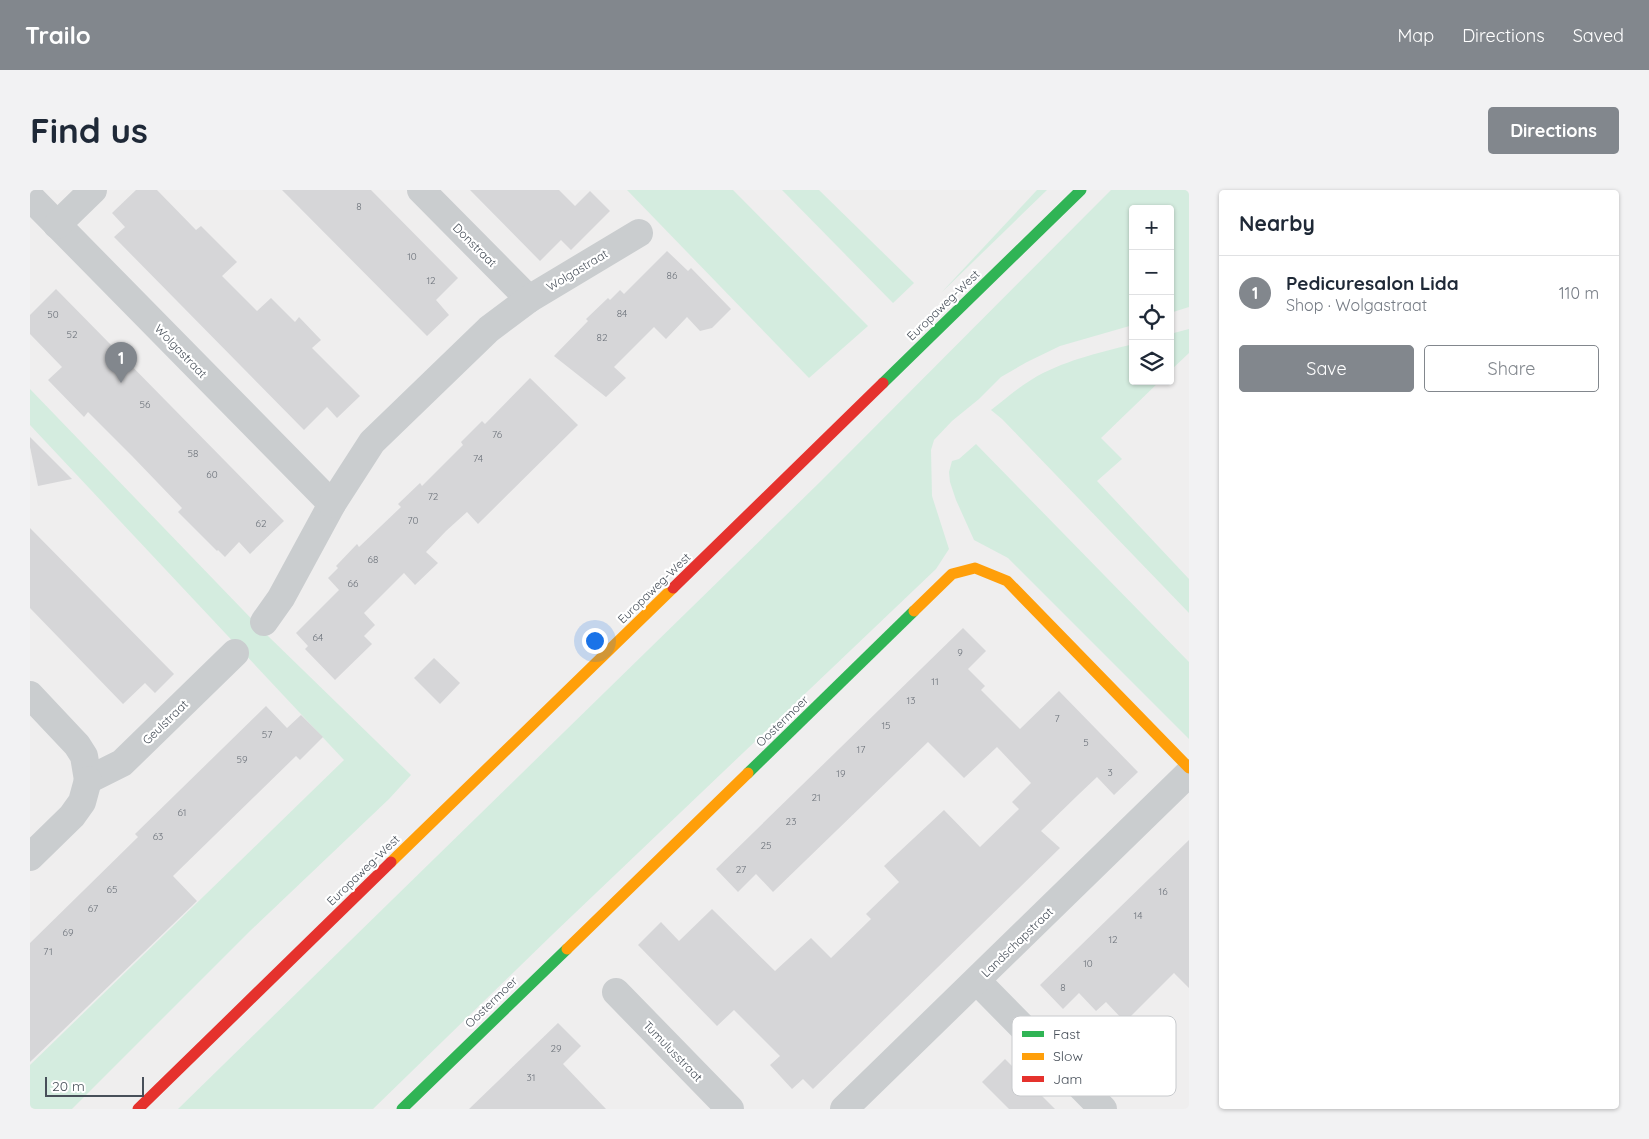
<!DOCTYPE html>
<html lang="en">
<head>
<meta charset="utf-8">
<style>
	:root { --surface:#fff; --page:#f2f2f3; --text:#1f2937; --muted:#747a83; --line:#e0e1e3; --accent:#82878d }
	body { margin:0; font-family:Quicksand,sans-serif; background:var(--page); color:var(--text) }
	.controls { position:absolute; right:15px; top:15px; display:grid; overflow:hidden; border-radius:5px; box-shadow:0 1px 4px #0004 }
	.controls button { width:45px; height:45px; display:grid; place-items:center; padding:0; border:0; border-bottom:1px solid var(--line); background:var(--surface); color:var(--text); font:25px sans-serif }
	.scale { position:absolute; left:15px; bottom:12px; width:99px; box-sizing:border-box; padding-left:5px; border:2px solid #474f59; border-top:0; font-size:14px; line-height:18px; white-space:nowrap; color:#474f59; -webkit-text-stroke:4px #fff; paint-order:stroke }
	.you { position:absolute; left:564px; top:450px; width:18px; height:18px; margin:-12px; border:4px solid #fff; border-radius:50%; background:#1a73e8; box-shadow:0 0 0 8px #1a73e833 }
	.badge { display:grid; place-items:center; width:32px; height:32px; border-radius:50%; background:var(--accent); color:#fff; font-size:16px; font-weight:700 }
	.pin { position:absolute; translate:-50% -41px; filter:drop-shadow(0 1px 2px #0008) }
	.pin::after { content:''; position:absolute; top:26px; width:18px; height:15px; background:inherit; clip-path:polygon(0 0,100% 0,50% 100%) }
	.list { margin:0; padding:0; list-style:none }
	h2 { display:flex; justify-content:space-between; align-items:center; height:65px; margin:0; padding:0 20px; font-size:21px }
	h2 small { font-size:16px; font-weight:400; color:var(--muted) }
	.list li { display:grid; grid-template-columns:32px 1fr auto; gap:15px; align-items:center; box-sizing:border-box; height:75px; padding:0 20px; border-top:1px solid var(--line) }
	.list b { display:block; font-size:19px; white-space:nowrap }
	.list p { margin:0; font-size:16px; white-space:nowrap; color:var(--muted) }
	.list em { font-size:16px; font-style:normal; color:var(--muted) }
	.actions { display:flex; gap:10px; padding:15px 20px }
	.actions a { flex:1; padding:11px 0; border:1px solid var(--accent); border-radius:5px; text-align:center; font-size:18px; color:var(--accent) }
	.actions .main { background:var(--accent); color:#fff }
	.icon { flex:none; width:28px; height:28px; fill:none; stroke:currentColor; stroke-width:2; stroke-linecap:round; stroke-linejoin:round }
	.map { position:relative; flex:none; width:1159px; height:919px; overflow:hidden; border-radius:5px }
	header { display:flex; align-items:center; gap:30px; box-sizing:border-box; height:70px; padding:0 25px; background:var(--accent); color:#fff }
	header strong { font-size:24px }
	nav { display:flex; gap:28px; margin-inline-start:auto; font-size:18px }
	.intro { display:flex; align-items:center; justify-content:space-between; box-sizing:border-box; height:120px; padding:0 30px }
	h1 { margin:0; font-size:35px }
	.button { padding:12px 22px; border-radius:5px; background:var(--accent); color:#fff; font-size:18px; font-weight:700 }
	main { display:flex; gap:30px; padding:0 30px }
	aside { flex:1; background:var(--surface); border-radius:5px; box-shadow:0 1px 4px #0004 }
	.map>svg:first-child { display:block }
</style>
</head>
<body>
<header>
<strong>Trailo</strong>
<nav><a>Map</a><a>Directions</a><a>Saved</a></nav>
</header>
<div class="intro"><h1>Find us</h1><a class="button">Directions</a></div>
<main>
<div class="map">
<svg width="1159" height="919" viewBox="0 0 1159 919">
	<rect width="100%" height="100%" fill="#efeeee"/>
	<g fill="#d4ecdf">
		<polygon points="597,0 703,0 838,136 779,188"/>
		<polygon points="752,0 789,0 884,93 863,113"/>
		<polygon points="1007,0 1017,0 911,103"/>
		<polygon points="1081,0 1159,0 1159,117 1140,123 1140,19 1103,19 1103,135 1030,156 997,172 971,187 949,209 922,231 904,250 901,260 902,306 919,359 906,379 523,744 343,919 148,919 791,291"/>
		<polygon points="1159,139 1159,163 1140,181 1140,144"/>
		<path d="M1103,154V191H1130L1071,248L1092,269L1067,291L1159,389V423L972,229L961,220C974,210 986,199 1001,190C1031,171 1069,163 1103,154Z"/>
		<polygon points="0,199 238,446 381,585 359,609 220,741 42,919 0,919 0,875 314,570 0,235"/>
		<polygon points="946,254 1159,472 1159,549 978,368 944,350 926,310 920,292 919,282 922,271 929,269"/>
	</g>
	<g fill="#d6d6d8">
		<polygon points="106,0 127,0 166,40 171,36 207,72 192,86 227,121 241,108 265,132 269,127 291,150 282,158 330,206 307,228 297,217 274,240 84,47 95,37 82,23"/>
		<polygon points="252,0 341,0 428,88 406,110 419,125 397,146"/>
		<polygon points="440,0 529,0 545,16 560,1 580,21 541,60 531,50 510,71"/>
		<polygon points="637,61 658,81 661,78 701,119 682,138 670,141 657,127 636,149 624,137 584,177 596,188 576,207 524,166 558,131 556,129 578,108 580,110 590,100 594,104"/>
		<polygon points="26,99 254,331 220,364 209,352 195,367 188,360 187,361 148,322 152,318 102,266 58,222 54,227 18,190 32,177 0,144 0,125"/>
		<polygon points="500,188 548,235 448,334 437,322 416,341 396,362 408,373 385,395 374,383 334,423 345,435 334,446 342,454 305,490 275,459 278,456 266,443 309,400 298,388 308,378 306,376 327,354 329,357 371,317 368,314 390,293 392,296 433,255 431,252 452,231 455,234"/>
		<polygon points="0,247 42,289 8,296 0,257"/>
		<polygon points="0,338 144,484 125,503 115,493 93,514 0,418"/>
		<polygon points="933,438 956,461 938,479 955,496 951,500 990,539 1029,501 1108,582 1084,605 1067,587 1048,605 1011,641 1030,658 783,899 773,889 762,899 740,875 750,866 704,820 687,836 608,755 631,732 649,751 682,719 745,781 781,748 801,768 841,729 836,724 869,692 854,676 914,620 950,657 989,619 982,612 1001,593 967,557 934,588 898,552 743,702 726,684 708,702 686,679"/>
		<polygon points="404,468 430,493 410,514 384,488"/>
		<polygon points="236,516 257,538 271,525 293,547 270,570 266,566 143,686 167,711 0,872 0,753 108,647 105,644"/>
		<polygon points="1159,650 1159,798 1144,783 1095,832 1076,812 1066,821 1049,803 1033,819 1010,795"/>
		<polygon points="528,833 551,856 533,874 576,919 439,919"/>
		<polygon points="975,869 1025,919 979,919 952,892"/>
	</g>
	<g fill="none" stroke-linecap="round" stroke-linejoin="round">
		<g stroke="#cacdcf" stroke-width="28">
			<polyline points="391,0 499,109"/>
			<polyline points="0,7 302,314 251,408 234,432"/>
			<polyline points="27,35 63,0"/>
			<polyline points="302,314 342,252 459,139 499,109 609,43"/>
			<polyline points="0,505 47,555 54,566 58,590 92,573 205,463"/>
			<polyline points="0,667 42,626 52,612 58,590"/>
			<polyline points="947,791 1073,919"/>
			<polyline points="586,802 700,919"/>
			<polyline points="814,919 1159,583"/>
		</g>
		<g stroke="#30b455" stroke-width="11">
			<polyline points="853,193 1051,0"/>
			<polyline points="718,583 884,421"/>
			<polyline points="372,919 537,759"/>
		</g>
		<g stroke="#ff9f0a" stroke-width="11">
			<polyline points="884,421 922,384 945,378 977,391 1159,578"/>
			<polyline points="361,672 643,398"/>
			<polyline points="537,759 718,583"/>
		</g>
		<g stroke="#e5322d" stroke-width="11">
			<polyline points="643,398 853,193"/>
			<polyline points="108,919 361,672"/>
		</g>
	</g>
	<g text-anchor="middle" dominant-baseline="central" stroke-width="4.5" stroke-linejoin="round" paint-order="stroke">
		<g font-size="10" fill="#6c727a">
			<text x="329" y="16">8</text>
			<text x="382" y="66">10</text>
			<text x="642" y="85">86</text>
			<text x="401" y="90">12</text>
			<text x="592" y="123">84</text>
			<text x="23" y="124">50</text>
			<text x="42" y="144">52</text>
			<text x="572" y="147">82</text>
			<text x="115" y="214">56</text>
			<text x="467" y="244">76</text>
			<text x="163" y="263">58</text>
			<text x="448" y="268">74</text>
			<text x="182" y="284">60</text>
			<text x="403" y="306">72</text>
			<text x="383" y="330">70</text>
			<text x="231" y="333">62</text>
			<text x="343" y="369">68</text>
			<text x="323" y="393">66</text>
			<text x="288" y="447">64</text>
			<text x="930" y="462">9</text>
			<text x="905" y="491">11</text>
			<text x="881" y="510">13</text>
			<text x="1027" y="528">7</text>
			<text x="856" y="535">15</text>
			<text x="237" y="544">57</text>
			<text x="1056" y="552">5</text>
			<text x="831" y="559">17</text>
			<text x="212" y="569">59</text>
			<text x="1080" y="582">3</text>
			<text x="811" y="583">19</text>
			<text x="786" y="607">21</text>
			<text x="152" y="622">61</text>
			<text x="761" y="631">23</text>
			<text x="128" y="646">63</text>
			<text x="736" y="655">25</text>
			<text x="711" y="679">27</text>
			<text x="82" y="699">65</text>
			<text x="1133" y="701">16</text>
			<text x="63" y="718">67</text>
			<text x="1108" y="725">14</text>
			<text x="38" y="742">69</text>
			<text x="1083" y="749">12</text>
			<text x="18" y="761">71</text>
			<text x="1058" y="773">10</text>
			<text x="1033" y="797">8</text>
			<text x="526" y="858">29</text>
			<text x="501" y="887">31</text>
		</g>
		<g font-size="12" fill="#474f59" stroke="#fff">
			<text transform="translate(445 55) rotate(45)">Donstraat</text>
			<text transform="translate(547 80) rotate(-31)">Wolgastraat</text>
			<text transform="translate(913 115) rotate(-44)">Europaweg-West</text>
			<text transform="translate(151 161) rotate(46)">Wolgastraat</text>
			<text transform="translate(624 398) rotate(-44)">Europaweg-West</text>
			<text transform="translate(752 531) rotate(-44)">Oostermoer</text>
			<text transform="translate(135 532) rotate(-44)">Geulstraat</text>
			<text transform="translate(333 680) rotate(-44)">Europaweg-West</text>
			<text transform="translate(987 752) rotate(-44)">Landschapstraat</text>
			<text transform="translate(461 812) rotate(-44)">Oostermoer</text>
			<text transform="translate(643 861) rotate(46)">Tumulusstraat</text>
		</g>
	</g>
	<rect x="982" y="826" width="164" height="80" rx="8" fill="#fff" stroke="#c8cacd" stroke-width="1"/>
	<rect x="992" y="841" width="22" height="6" fill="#30b455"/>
	<rect x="992" y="863" width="22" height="7" fill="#ff9f0a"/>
	<rect x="992" y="886" width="22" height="6" fill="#e5322d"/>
	<g font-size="14" fill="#474f59">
		<text x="1023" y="849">Fast</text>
		<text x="1023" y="871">Slow</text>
		<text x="1023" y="894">Jam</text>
	</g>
</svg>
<div class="controls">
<button>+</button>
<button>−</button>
<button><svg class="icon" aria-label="locate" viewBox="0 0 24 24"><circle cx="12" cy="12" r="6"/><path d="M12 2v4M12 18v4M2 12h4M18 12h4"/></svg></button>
<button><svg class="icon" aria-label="layers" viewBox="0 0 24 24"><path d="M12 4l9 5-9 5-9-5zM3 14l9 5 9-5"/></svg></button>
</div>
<div class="scale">20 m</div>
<div class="you"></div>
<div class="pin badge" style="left:91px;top:193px">1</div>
</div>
<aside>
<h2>Nearby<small></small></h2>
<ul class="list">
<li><span class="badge">1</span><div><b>Pedicuresalon Lida</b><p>Shop · Wolgastraat</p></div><em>110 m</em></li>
</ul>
<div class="actions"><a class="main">Save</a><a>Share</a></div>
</aside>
</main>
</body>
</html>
